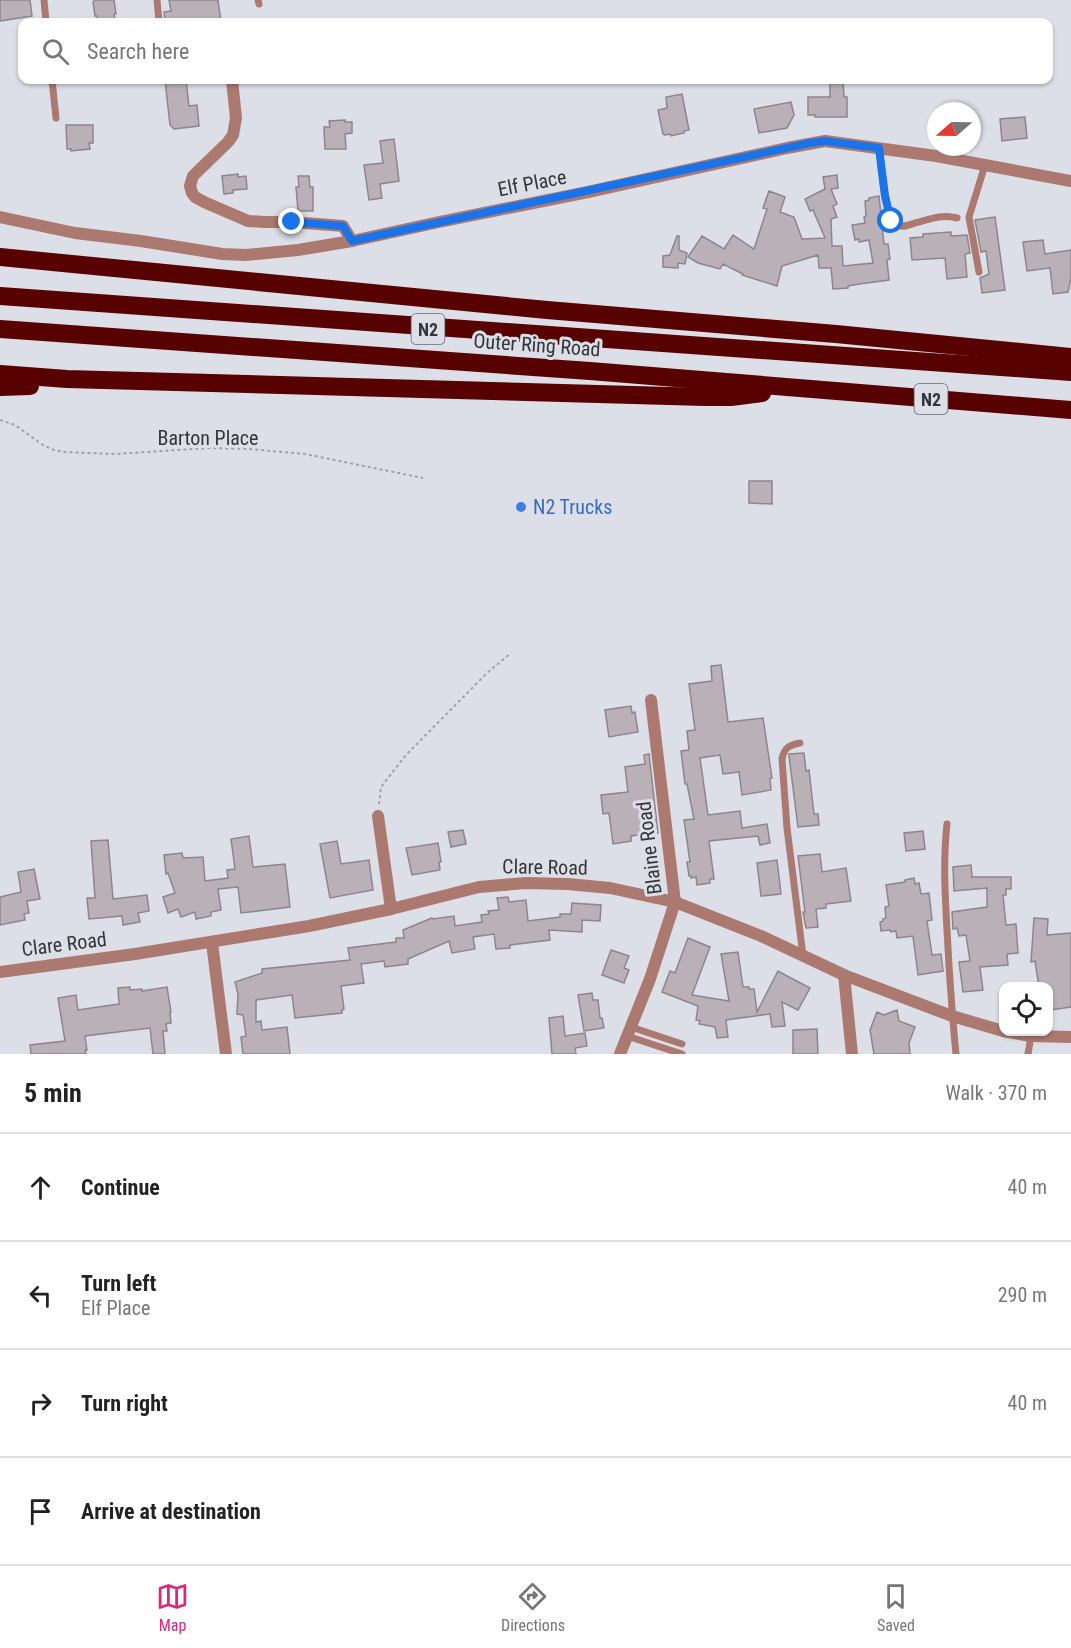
<!DOCTYPE html>
<html lang="en">
<head>
<meta charset="utf-8">
<style>
	:root { --surface:#fff; --page:#f2f2f2; --text:#222; --muted:#767676; --line:#e0e0e0; --accent:#db2777 }
	body { margin:0; font-family:"Roboto Condensed",sans-serif; background:var(--page); color:var(--text) }
	.controls { position:absolute; right:18px; bottom:18px; display:grid; overflow:hidden; border-radius:12px; box-shadow:0 2px 4px #0004 }
	.controls button { width:54px; height:54px; display:grid; place-items:center; padding:0; border:0; border-bottom:2px solid var(--line); background:var(--surface); color:var(--text); font:30px sans-serif }
	.compass { position:absolute; left:927px; top:102px; width:54px; height:54px; border-radius:50%; background:var(--surface); box-shadow:0 2px 4px #0004; rotate:250deg }
	.stop { position:absolute; width:18px; height:18px; margin:-14px; border:4px solid #1a73e8; border-radius:50%; background:#fff }
	.stop.end { background:#1a73e8; border-color:#fff; box-shadow:0 2px 6px #0008 }
	.list { margin:0; padding:0; list-style:none }
	h2 { display:flex; justify-content:space-between; align-items:center; height:78px; margin:0; padding:0 24px; font-size:26px }
	h2 small { font-size:20px; font-weight:400; color:var(--muted) }
	.list li { display:grid; grid-template-columns:39px 1fr auto; gap:18px; align-items:center; box-sizing:border-box; height:108px; padding:0 24px; border-top:2px solid var(--line) }
	.list b { display:block; font-size:22px; white-space:nowrap }
	.list p { margin:0; font-size:20px; white-space:nowrap; color:var(--muted) }
	.list em { font-size:20px; font-style:normal; color:var(--muted) }
	.icon { flex:none; width:33px; height:33px; fill:none; stroke:currentColor; stroke-width:2; stroke-linecap:round; stroke-linejoin:round }
	.map { position:relative; flex:none; width:1071px; height:1054px; overflow:hidden }
	.search { position:absolute; background:var(--surface); box-shadow:0 2px 4px #0004; left:18px; right:18px; top:18px; height:66px; display:flex; align-items:center; gap:15px; box-sizing:border-box; padding:0 21px; border-radius:12px; color:var(--muted); font-size:22px }
	.sheet { height:510px; background:var(--surface) }
	nav { display:flex; justify-content:space-around; align-items:center; box-sizing:border-box; height:84px; border-top:2px solid var(--line); background:var(--surface); font-size:16px; color:var(--muted) }
	nav a { display:grid; justify-items:center; gap:3px }
	nav .on { color:var(--accent) }
	.map>svg:first-child { display:block }
</style>
</head>
<body>
<div class="map">
<svg width="1071" height="1054" viewBox="0 0 1071 1054">
	<rect width="100%" height="100%" fill="#dddfe8"/>
	<g fill="#bab1b8" stroke="#8d858b" stroke-width="1.5">
		<polygon points="0,0 30,0 32,16 0,21"/>
		<polygon points="95,0 114,0 116,14 114,14 115,21 98,22 97,16 95,16 93,2"/>
		<polygon points="169,0 218,0 221,22 165,22 164,12 171,11"/>
		<polygon points="165,80 186,80 189,106 197,105 199,126 174,129 170,125"/>
		<polygon points="830,80 843,80 844,97 847,97 847,117 815,117 815,115 808,115 808,97 830,97"/>
		<polygon points="682,94 689,130 684,131 684,133 671,136 670,134 665,135 663,134 658,110 667,108 666,97"/>
		<polygon points="791,102 794,115 787,128 759,133 754,109"/>
		<polygon points="1025,117 1027,138 1002,141 1000,119"/>
		<polygon points="345,120 345,122 352,122 352,133 345,134 346,149 325,149 324,127 330,127 329,121"/>
		<polygon points="66,125 93,125 93,143 89,143 90,149 71,151 71,149 67,149"/>
		<polygon points="394,139 399,181 380,184 382,198 369,200 364,165 383,163 380,141"/>
		<polygon points="238,174 238,177 246,176 247,189 233,190 233,193 224,194 222,176"/>
		<polygon points="837,175 838,188 831,189 837,204 833,206 837,217 831,219 832,246 842,246 843,266 873,263 869,240 859,242 859,239 855,240 852,225 865,223 864,217 866,216 865,201 869,200 869,198 879,196 884,244 888,244 890,259 887,260 889,280 859,284 848,286 848,288 833,289 831,268 819,268 818,255 782,266 777,286 742,275 743,274 723,264 720,269 698,263 688,257 702,236 724,249 733,235 754,249 767,209 763,208 769,191 785,197 780,212 794,217 802,239 825,238 813,210 810,211 805,199 825,189 823,177"/>
		<polygon points="298,176 309,176 310,187 313,187 313,211 298,211 296,187 299,187"/>
		<polygon points="995,217 1005,290 982,293 980,278 989,274 986,251 981,252 975,220"/>
		<polygon points="951,232 951,236 967,235 970,253 965,254 967,277 947,279 945,258 912,260 910,238 923,237 923,234"/>
		<polygon points="677,236 679,236 679,250 687,253 685,264 678,263 678,268 663,267 663,256 670,255"/>
		<polygon points="1043,240 1045,254 1071,250 1071,278 1068,292 1053,294 1050,268 1027,271 1023,242"/>
		<polygon points="749,481 772,481 772,504 749,503"/>
		<polygon points="721,665 728,722 763,718 772,778 770,778 771,790 742,795 739,772 723,774 720,755 700,758 708,815 740,811 742,828 767,824 770,843 760,845 758,836 709,841 714,879 710,879 710,883 697,885 696,877 691,878 691,876 689,876 687,862 690,862 684,820 694,819 687,784 685,784 681,751 689,750 687,731 695,730 689,684 712,681 711,666"/>
		<polygon points="631,706 632,713 635,712 638,732 609,737 605,710"/>
		<polygon points="804,753 806,771 809,770 814,814 818,814 819,825 798,827 789,756 789,754"/>
		<polygon points="649,754 658,833 631,836 631,841 613,844 609,813 603,814 601,795 628,792 625,767 645,764 644,755"/>
		<polygon points="463,830 466,844 451,847 448,832"/>
		<polygon points="923,831 925,849 906,851 904,833"/>
		<polygon points="249,836 253,867 285,864 290,907 241,913 238,887 218,889 221,910 211,912 211,916 196,919 195,912 181,917 178,909 168,913 163,897 175,893 168,873 166,874 164,855 182,853 183,858 203,857 205,881 228,878 227,870 235,869 231,839"/>
		<polygon points="108,840 113,899 147,895 149,911 138,913 140,922 123,925 122,916 89,919 87,898 95,898 91,841"/>
		<polygon points="337,841 341,864 369,860 373,890 330,898 320,844"/>
		<polygon points="438,843 441,862 439,862 440,870 412,875 406,848"/>
		<polygon points="820,854 822,872 846,868 851,901 826,904 826,908 816,909 818,927 806,928 803,912 805,912 798,856"/>
		<polygon points="777,860 781,894 761,896 757,863"/>
		<polygon points="971,865 972,877 1011,877 1011,889 1006,889 1006,895 1003,895 1006,925 1016,924 1018,953 1007,954 1008,965 980,967 983,990 963,992 959,962 970,961 966,935 959,936 957,928 953,929 952,912 987,907 987,888 954,891 953,867"/>
		<polygon points="34,869 40,899 27,901 29,913 24,914 25,920 0,925 0,897 21,892 18,872"/>
		<polygon points="914,878 915,884 919,883 921,894 929,893 932,920 927,921 932,955 941,954 943,971 918,975 913,936 897,938 896,931 891,932 890,930 881,931 880,922 883,921 883,919 886,918 885,907 889,906 886,885 905,882 905,880"/>
		<polygon points="508,897 509,902 526,900 528,921 560,917 560,914 571,914 572,903 601,905 600,921 582,920 582,932 549,930 550,940 510,945 510,948 496,949 494,934 473,937 475,949 452,953 449,941 408,959 408,964 385,967 384,961 361,964 364,983 341,986 344,1009 342,1010 342,1013 295,1018 292,995 256,1000 256,1022 261,1021 262,1030 287,1027 290,1054 243,1054 241,1037 246,1036 243,1015 237,1014 238,994 235,982 262,973 262,969 350,960 348,948 396,942 396,938 404,938 403,930 432,918 433,919 454,916 455,926 482,922 481,915 489,914 488,911 499,910 497,898"/>
		<polygon points="1034,918 1048,919 1047,935 1071,933 1071,1007 1051,1010 1051,1006 1048,1006 1048,987 1039,987 1035,961 1031,962"/>
		<polygon points="688,938 710,947 692,995 729,1001 721,954 738,952 743,987 749,987 749,989 754,989 757,1012 778,971 810,988 798,1010 782,1002 785,1026 772,1027 770,1014 726,1020 728,1037 717,1038 715,1027 699,1024 700,1021 696,1020 698,1006 662,992 670,971 675,973"/>
		<polygon points="611,950 629,956 624,968 629,970 624,983 602,975"/>
		<polygon points="130,987 130,990 142,989 142,991 167,987 171,1012 170,1012 171,1023 166,1024 167,1031 163,1031 165,1054 153,1054 150,1028 85,1036 87,1050 85,1050 86,1054 31,1054 30,1045 65,1041 58,998 76,995 78,1010 119,1004 118,988"/>
		<polygon points="592,993 593,1000 598,1000 600,1018 602,1018 604,1028 584,1031 578,995"/>
		<polygon points="897,1010 899,1021 915,1027 909,1043 910,1054 874,1054 870,1030 877,1012 884,1015"/>
		<polygon points="563,1016 565,1036 585,1033 587,1046 575,1048 576,1054 552,1054 549,1018"/>
		<polygon points="817,1029 818,1054 793,1054 793,1030"/>
	</g>
	<g fill="none" stroke-linecap="round" stroke-linejoin="round">
		<g stroke="#9fa1a8" stroke-width="2" stroke-dasharray="3 3" stroke-linecap="butt">
			<polyline points="0,420 15,425 43,445 54,450 64,452 115,454 208,448 249,449 305,454 423,478"/>
			<polyline points="379,804 381,787 406,755 487,673 511,653"/>
		</g>
		<g stroke="#ac7970" stroke-width="7">
			<polyline points="44,0 46,22"/>
			<polyline points="157,0 159,22"/>
			<polyline points="258,0 259,4"/>
			<polyline points="52,80 56,118"/>
			<path d="M879,148C881,163 884,219 897,225C903,228 909,225 915,223C930,219 942,214 957,218"/>
			<polyline points="979,272 969,217 985,165"/>
			<path d="M800,743C789,745 784,748 782,759L787,828L803,956"/>
			<path d="M947,824C943,859 945,894 947,930C949,971 952,1013 956,1054"/>
			<polyline points="631,1027 682,1044"/>
			<polyline points="627,1036 682,1054"/>
			<polyline points="1028,1054 1031,1036"/>
		</g>
		<g stroke="#ac7970" stroke-width="12">
			<polyline points="232,80 236,118 233,135 228,142 193,176 190,186 192,193 195,197 204,202 248,221 265,222 292,222 343,226 352,241"/>
			<polyline points="0,217 75,233 141,241 222,254 246,255 298,250 352,241 439,222 588,192 787,148 825,141 936,156 1071,181"/>
			<polyline points="378,816 391,909"/>
			<polyline points="212,943 226,1054"/>
			<polyline points="0,972 135,954 309,926 391,909 479,887 526,883 568,884 610,888 675,902 761,936 844,975 952,1016 1003,1031 1031,1036 1071,1037"/>
			<polyline points="844,975 852,1054"/>
			<polyline points="620,1054 650,979 675,902 651,700"/>
		</g>
		<g stroke="#570100" stroke-width="18">
			<polyline points="0,257 547,310 836,334 1071,357"/>
			<path d="M0,296C357,324 714,349 1071,372"/>
			<polyline points="0,329 590,371 1071,410"/>
			<polyline points="0,374 67,379 705,397 731,397 762,393"/>
			<polyline points="0,387 30,386"/>
		</g>
	</g>
	<g fill="none" stroke-linecap="round" stroke-linejoin="round">
		<polyline stroke="#1a73e8" stroke-width="8" points="292,222 343,226 352,241 810,143 825,141 879,148 885,196 891,221"/>
	</g>
	<circle fill="#3f7fe0" stroke="#dddfe8" stroke-width="2" cx="521" cy="507" r="6"/>
	<g text-anchor="middle" dominant-baseline="central" stroke-width="6" stroke-linejoin="round" paint-order="stroke">
		<g fill="#dddfe8" stroke="#67686d" stroke-width="1.5">
			<rect x="411.5" y="314" width="33" height="30" rx="4.5"/>
			<rect x="914.5" y="384" width="33" height="30" rx="4.5"/>
		</g>
		<g font-size="18" font-weight="bold" fill="#343538">
			<text x="428" y="329">N2</text>
			<text x="931" y="399">N2</text>
		</g>
		<g font-size="20" fill="#343538" stroke="#dddfe8">
			<text transform="translate(532 183) rotate(-11)">Elf Place</text>
			<text transform="translate(537 345) rotate(4)">Outer Ring Road</text>
			<text x="208" y="438">Barton Place</text>
			<text transform="translate(649 848) rotate(-97)">Blaine Road</text>
			<text transform="translate(545 867) rotate(1)">Clare Road</text>
			<text transform="translate(64 944) rotate(-7)">Clare Road</text>
		</g>
		<g font-size="20" fill="#366cbe" stroke="#dddfe8" text-anchor="start">
			<text x="533" y="507">N2 Trucks</text>
		</g>
	</g>
</svg>
<div class="controls">
<button><svg class="icon" aria-label="locate" viewBox="0 0 24 24"><circle cx="12" cy="12" r="6"/><path d="M12 2v4M12 18v4M2 12h4M18 12h4"/></svg></button>
</div>
<svg class="compass" viewBox="-18 -18 36 36"><path d="M0-13l5 13h-10z" fill="#e53935"/><path d="M0 13l5-13h-10z" fill="#767676"/></svg>
<div class="stop" style="left:891px;top:221px"></div>
<div class="stop end" style="left:292px;top:222px"></div>
<div class="search"><svg class="icon" aria-label="search" viewBox="0 0 24 24"><circle cx="10" cy="10" r="6"/><path d="M15 15l6 6"/></svg>Search here</div>
</div>
<section class="sheet">
<h2>5 min<small>Walk · 370 m</small></h2>
<ul class="list">
<li><svg class="icon" aria-label="ahead" viewBox="0 0 24 24"><path d="M12 20V5M6 11l6-6 6 6"/></svg><div><b>Continue</b></div><em>40 m</em></li>
<li><svg class="icon" aria-label="left" viewBox="0 0 24 24"><path d="M17 20v-9H6M10 6l-5 5 5 5"/></svg><div><b>Turn left</b><p>Elf Place</p></div><em>290 m</em></li>
<li><svg class="icon" aria-label="right" viewBox="0 0 24 24"><path d="M7 20v-9h11M14 6l5 5-5 5"/></svg><div><b>Turn right</b></div><em>40 m</em></li>
<li><svg class="icon" aria-label="arrive" viewBox="0 0 24 24"><path d="M6 21V4h12l-3 4 3 4H6"/></svg><div><b>Arrive at destination</b></div></li>
</ul>
</section>
<nav>
<a class="on"><svg class="icon" aria-label="map" viewBox="0 0 24 24"><path d="M3 6l6-2 6 2 6-2v14l-6 2-6-2-6 2zM9 4v14M15 6v14"/></svg>Map</a>
<a><svg class="icon" aria-label="directions" viewBox="0 0 24 24"><path d="M12 3l9 9-9 9-9-9zM9 14v-3h6M13 9l2 2-2 2"/></svg>Directions</a>
<a><svg class="icon" aria-label="saved" viewBox="0 0 24 24"><path d="M7 4h10v16l-5-4-5 4z"/></svg>Saved</a>
</nav>
</body>
</html>
